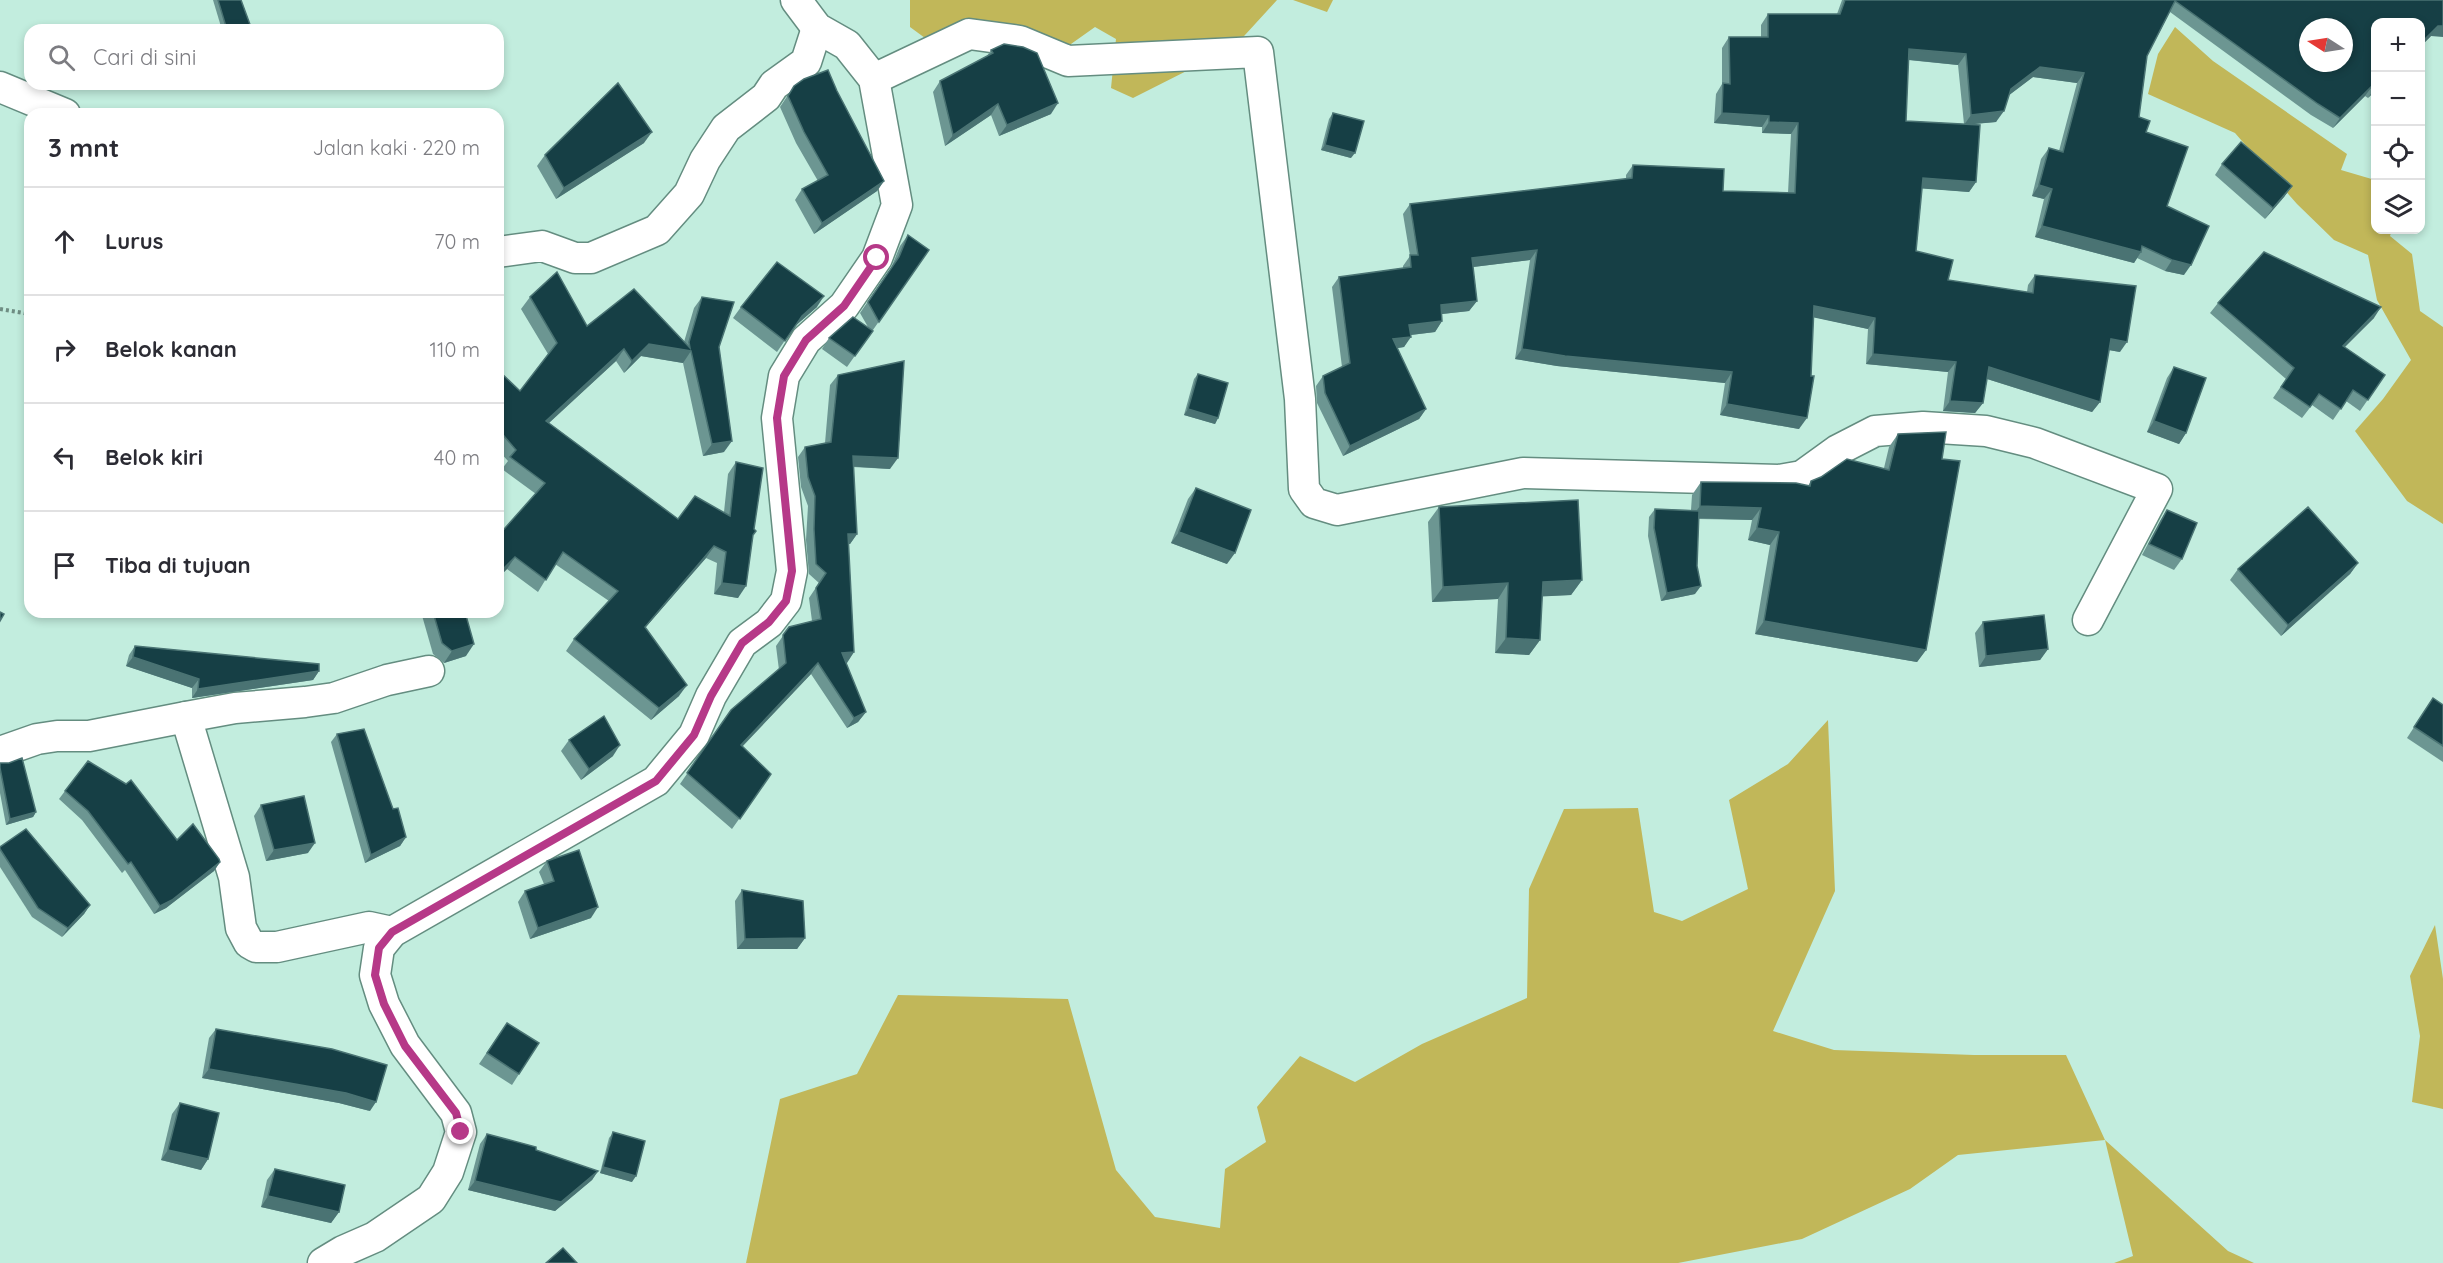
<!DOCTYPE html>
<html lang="id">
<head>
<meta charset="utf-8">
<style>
	:root { --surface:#fff; --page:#f7f7f7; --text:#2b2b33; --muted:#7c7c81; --line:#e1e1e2 }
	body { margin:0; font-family:Quicksand,sans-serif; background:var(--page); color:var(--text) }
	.controls { position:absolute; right:18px; top:18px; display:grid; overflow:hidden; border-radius:12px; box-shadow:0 3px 9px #0003 }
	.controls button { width:54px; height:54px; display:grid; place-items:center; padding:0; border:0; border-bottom:2px solid var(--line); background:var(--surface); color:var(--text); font:30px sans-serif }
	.compass { position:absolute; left:2299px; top:18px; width:54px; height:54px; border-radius:50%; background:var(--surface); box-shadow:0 3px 9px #0003; rotate:282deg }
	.stop { position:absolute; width:18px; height:18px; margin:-14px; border:4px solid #b63988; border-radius:50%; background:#fff }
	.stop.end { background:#b63988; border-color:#fff; box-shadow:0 2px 6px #0008 }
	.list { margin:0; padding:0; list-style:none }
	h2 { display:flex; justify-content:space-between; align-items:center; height:78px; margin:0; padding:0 24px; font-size:26px }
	h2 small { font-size:20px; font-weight:400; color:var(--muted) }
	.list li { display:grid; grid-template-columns:39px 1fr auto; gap:18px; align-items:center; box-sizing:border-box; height:108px; padding:0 24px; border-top:2px solid var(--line) }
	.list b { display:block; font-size:22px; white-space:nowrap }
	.list em { font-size:20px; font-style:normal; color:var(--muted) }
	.icon { flex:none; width:33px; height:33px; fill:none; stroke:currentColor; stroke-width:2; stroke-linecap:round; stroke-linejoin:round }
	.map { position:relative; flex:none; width:2443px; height:1263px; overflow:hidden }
	.search { position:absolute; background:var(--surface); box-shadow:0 3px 9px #0003; left:24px; top:24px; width:480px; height:66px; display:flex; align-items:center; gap:15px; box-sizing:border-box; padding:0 21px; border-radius:18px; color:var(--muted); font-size:22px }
	.panel { position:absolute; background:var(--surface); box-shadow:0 3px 9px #0003; left:24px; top:108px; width:480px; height:510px; border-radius:18px }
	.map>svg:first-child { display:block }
</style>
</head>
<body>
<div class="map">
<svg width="2443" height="1263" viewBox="0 0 2443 1263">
	<rect width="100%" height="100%" fill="#c2edde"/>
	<g fill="#c1b759">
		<polygon points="910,0 1277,0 1234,47 1133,98 1111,88 1116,39 1095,27 1047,61 925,38 910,27"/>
		<polygon points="1293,0 1333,0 1327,12"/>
		<polygon points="2175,27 2213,61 2347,154 2341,170 2375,180 2376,230 2392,230 2390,236 2412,254 2420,311 2443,327 2443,524 2407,501 2355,431 2383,399 2411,360 2377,300 2368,255 2334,240 2297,204 2235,133 2148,94 2158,54"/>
		<polygon points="1828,720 1835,891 1773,1031 1834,1050 1974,1055 2066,1055 2105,1140 2228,1251 2254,1263 2114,1263 2133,1256 2105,1140 1958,1155 1910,1189 1802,1239 1678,1263 746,1263 780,1099 857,1074 898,995 1068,999 1116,1170 1155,1217 1220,1228 1225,1169 1266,1142 1257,1107 1300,1056 1355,1082 1422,1044 1527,998 1529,889 1564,809 1638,808 1654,912 1682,921 1748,889 1729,800 1788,764"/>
		<polygon points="2435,925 2443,979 2443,1109 2412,1102 2420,1036 2410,976"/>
	</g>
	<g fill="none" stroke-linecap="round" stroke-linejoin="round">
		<defs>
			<g id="minor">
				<polyline points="874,79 969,34 1020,41 1068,61 1258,52 1300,399 1304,489 1314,503 1337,510 1523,473 1779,480 1802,476 1838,450 1875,431 1923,427 1986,431 2035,443 2157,489 2088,620"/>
				<polyline points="0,87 65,114"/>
				<polyline points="498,252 542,246 575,258 591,258 657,230 689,194 705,160 726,128 766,97 774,85 806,62 817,28"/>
				<polyline points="186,717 235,708 305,702 334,698 387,680 429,671"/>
				<polyline points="0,752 37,739 57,736 89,736 186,717 234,877 241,928 249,943 256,947 277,947 369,927 392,932"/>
				<polyline points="323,1263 343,1251 375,1237 431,1199 448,1172 461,1132 456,1113 405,1045 384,1004 375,975 379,948 392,932 656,781 694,735 711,696 742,643 769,623 786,601 792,571 777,418 784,376 806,340 844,306 877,258 897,205 874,79 847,45 817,28 796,0"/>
			</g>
		</defs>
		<use href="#minor" stroke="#648d80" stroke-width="33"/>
		<polyline stroke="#6f8d83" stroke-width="4" stroke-dasharray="3 3" stroke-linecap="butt" points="0,309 30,314"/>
		<use href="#minor" stroke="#fff" stroke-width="30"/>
	</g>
	<g fill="#6c9692" fill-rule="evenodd">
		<polygon points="213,0 241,0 252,30 222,30"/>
		<path d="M1842,0H2443L2431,36L2421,46V22H2376V90L2368,98L2365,96L2333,128L2311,115L2170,12L2147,56L2139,117L2146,132L2167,206L2184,275L2165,271L2137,258L2134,263L2035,237L2044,199L2032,196L2041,159L2049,148L2059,151L2077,83L2033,77L2009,95L1996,122L1971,124L1976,182L1969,192L1922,188L1916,251L1948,280L2027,292L2028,285L2035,275L2120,352L2109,350L2100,402L2092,412L1987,379L1983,403L1975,413L1943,411L1948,372L1866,364L1868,329L1814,317L1799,429L1720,415L1725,383L1557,366L1515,359L1530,260L1473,267L1477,301L1469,311L1442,314V321L1435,332L1411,335L1404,347L1397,348L1426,409L1419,419L1343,456L1317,403L1316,386L1323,376L1342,367L1332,287L1339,277L1403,268V266L1410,256L1403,214L1410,204L1626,179V175L1633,165L1723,191L1788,193L1791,134L1762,133V127L1714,123L1716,94L1722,84V48L1729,37H1761V25L1768,14H1837ZM1908,60L1958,65L1964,124L1906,121Z"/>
		<polygon points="991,50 1051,114 999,136 991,115 945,146 933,92 940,81 987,56"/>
		<polygon points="794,86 837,91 884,181 877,191 814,234 795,200 802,189 818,181 796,143 780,107"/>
		<polygon points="1333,113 1351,158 1321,150 1329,119"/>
		<polygon points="644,143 556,199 537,166 545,155"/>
		<polygon points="2222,164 2292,186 2284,197 2265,219 2215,175"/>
		<polygon points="908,235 929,250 847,367 822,349 829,338 868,327 860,313 891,268 900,246"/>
		<polygon points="530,297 587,326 684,342 694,308 702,297 719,347 724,452 703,456 683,363 641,356 624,373 616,361 549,423 678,519 724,512 728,474 736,462 753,535 738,598 714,594 717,563 706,558 645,628 679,696 651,720 566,651 574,639 609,601 555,564 538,592 507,569 498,578 498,536 536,494 502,469 508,461 498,450 498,375 520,391 548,354 521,309"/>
		<polygon points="2218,303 2374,318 2344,347 2385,375 2360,411 2346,401 2333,420 2312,405 2302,418 2273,398 2286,379 2210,313"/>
		<polygon points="741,307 817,307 794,327 777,352 733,318"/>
		<polygon points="2174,367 2186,433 2179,444 2147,432 2167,378"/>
		<polygon points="1198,374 1218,418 1215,424 1184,415 1194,379"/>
		<polygon points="838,375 890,469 853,467 857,534 850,544 848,544 854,652 846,663 866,712 858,722 847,728 811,674 742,747 771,774 732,829 680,784 731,710 779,670 776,646 789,627 812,621 809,598 819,583 809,574 806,540 808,506 801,487 798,457 805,447 825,443 830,385"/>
		<polygon points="1898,434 1942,459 1926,650 1917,662 1755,634 1770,545 1748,540 1752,520 1698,519 1695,594 1661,601 1648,536 1649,517 1655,509 1691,510 1692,495 1701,482 1808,486 1811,481 1884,468 1889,447"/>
		<polygon points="1196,488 1227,564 1171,543 1188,499"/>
		<polygon points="1439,507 1582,580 1571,595 1542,596 1540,640 1529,655 1495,653 1498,599 1432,602 1428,522"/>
		<polygon points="2167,510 2182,559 2174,570 2142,555 2160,521"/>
		<polygon points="2358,563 2350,574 2281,636 2230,580 2238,569"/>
		<polygon points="421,612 465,612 466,656 444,663 433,654"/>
		<polygon points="1983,622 2048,649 2040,660 1979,667 1975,633"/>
		<polygon points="135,646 319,671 313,680 192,698 192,688 126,666 129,655"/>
		<polygon points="2433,698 2443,705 2443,762 2407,738"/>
		<polygon points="337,734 393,809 406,837 400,846 365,863 331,742"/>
		<polygon points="569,740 613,756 581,780 561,751"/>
		<polygon points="0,763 36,812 33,817 6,825 0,793"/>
		<polygon points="65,791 220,862 214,871 166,908 154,914 125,870 122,873 82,820 59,799"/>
		<polygon points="261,805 308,853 266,861 254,816"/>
		<polygon points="0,847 90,905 84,914 62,937 32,917 0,867"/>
		<polygon points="547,861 591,918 530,939 518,902 525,891 544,884 539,872"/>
		<polygon points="742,890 805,938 797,949 737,949 735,901"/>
		<polygon points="507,1023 519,1074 512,1085 479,1064"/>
		<polygon points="216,1029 370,1111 339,1103 202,1078 209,1038"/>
		<polygon points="180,1103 208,1159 201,1170 161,1160 172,1114"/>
		<polygon points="613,1133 632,1182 600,1173 609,1138"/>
		<polygon points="487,1134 536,1150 598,1171 592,1180 555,1211 468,1190 480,1144"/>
		<polygon points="275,1169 339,1212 331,1223 261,1207 267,1180"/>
	</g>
	<g fill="#4a7373">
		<polygon points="2438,26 2443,26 2443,37 2431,36 2421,46 2421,43"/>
		<polygon points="1909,49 1966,54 1958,65 1901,59"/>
		<polygon points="2040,67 2084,73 2077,83 2033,77 2004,99 2011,89"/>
		<polygon points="2373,85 2365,96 2333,128 2340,118"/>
		<polygon points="2376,87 2376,90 2368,98"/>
		<polygon points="1058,103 1051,114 999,136 1007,125"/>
		<polygon points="998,104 991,115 945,146 953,135"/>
		<polygon points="2004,111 1996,122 1964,125 1971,115"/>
		<polygon points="1722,113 1769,116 1762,127 1714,123"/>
		<polygon points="1769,122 1798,123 1791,134 1762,133"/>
		<polygon points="652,132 644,143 556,199 564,188"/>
		<polygon points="1325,145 1355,153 1351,158 1321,150"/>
		<polygon points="1923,178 1976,182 1969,192 1915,188"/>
		<polygon points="884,181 877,191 814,234 822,223"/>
		<polygon points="2039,185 2052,189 2044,199 2032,196"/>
		<polygon points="2292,186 2284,197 2265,219 2273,208"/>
		<polygon points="2042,226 2141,252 2134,263 2035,237"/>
		<polygon points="1537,250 1530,260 1465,268 1472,258"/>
		<polygon points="2172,260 2191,265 2184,275 2165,271"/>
		<polygon points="824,296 817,307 794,327 802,316"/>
		<polygon points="1477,301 1469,311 1433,315 1441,305"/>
		<polygon points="1814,306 1875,318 1868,329 1807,316"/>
		<polygon points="2381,307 2374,318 2335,357 2343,346"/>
		<polygon points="1442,321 1435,332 1402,336 1409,325"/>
		<polygon points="1411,337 1404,347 1386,350 1393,339"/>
		<polygon points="2111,339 2127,342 2120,352 2103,349"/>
		<polygon points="649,344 691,351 683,363 641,356 624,373 632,361"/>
		<polygon points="624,349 616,361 538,433 546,421"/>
		<polygon points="1522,349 1732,372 1725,383 1557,366 1515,359"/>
		<polygon points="1873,354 1956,362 1948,372 1866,364"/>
		<polygon points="1989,367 2100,402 2092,412 1981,377"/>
		<polygon points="1950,401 1983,403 1975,413 1943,411"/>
		<polygon points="1727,404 1807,418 1799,429 1720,415"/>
		<polygon points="1188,409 1218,418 1215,424 1184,415"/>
		<polygon points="1426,409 1419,419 1343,456 1350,446"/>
		<polygon points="2154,421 2186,433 2179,444 2147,432"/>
		<polygon points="732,441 724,452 703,456 712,444"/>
		<polygon points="853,456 898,458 890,469 845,466"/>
		<polygon points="1700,506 1761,508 1752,520 1691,518"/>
		<polygon points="1757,528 1779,532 1770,545 1748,540"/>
		<polygon points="1179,532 1235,553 1227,564 1171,543"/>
		<polygon points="848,534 857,534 850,544 840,544"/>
		<polygon points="714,546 706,558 636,638 645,627"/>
		<polygon points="515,557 507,569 498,578 498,574"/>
		<polygon points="2358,563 2350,574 2281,636 2288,625"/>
		<polygon points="1582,580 1571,595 1532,597 1543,582"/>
		<polygon points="722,583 746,586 738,598 714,594"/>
		<polygon points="1508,583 1498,599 1432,602 1443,587"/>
		<polygon points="1701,586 1695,594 1661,601 1667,593"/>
		<polygon points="1764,621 1926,650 1917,662 1755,634"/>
		<polygon points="1506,638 1540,640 1529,655 1495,653"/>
		<polygon points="474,644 466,656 444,663 452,651"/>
		<polygon points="2048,649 2040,660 1979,667 1986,656"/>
		<polygon points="854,652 847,663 835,664 842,653"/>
		<polygon points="133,657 199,679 192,688 126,666"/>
		<polygon points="818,663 811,674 733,756 741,745"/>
		<polygon points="319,671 313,680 192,698 198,689"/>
		<polygon points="687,685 679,696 651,720 659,708"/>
		<polygon points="866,712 858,722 847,728 854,718"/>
		<polygon points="620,745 613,756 581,780 589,769"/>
		<polygon points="36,812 33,817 6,825 10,819"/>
		<polygon points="406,837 400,846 365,863 371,855"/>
		<polygon points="315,843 308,853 266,861 274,850"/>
		<polygon points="220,862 214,871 166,908 154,914 160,906"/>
		<polygon points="90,905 84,914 62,937 68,928"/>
		<polygon points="598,907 591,918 530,939 538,928"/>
		<polygon points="805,938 797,949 737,949 745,939"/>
		<polygon points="209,1069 346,1093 376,1102 370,1111 339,1103 202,1078"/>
		<polygon points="168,1150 208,1159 201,1170 161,1160"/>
		<polygon points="603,1167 636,1176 632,1182 600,1173"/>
		<polygon points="598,1171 592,1180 555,1211 468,1190 475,1181"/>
		<polygon points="268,1196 339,1212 331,1223 261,1207"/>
	</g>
	<g fill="#163f45" stroke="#4a7373" stroke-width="1.5" fill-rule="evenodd">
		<polygon points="218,0 241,0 252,30 227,30"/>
		<path d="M1845,0H2443V26H2438L2421,43V22H2376V87L2375,88L2373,85L2340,118L2318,104L2175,1L2147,56L2139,117L2150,121L2146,132L2188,147L2167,206L2209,226L2191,265L2172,260L2142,246L2141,252L2042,226L2052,189L2039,185L2049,148L2063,152L2084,73L2040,67L2011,89L2004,111L1971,115L1966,54L1909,49L1906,121L1980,125L1976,182L1923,178L1916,251L1953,260L1948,280L2033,293L2035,275L2136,286L2127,342L2111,339L2100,402L1989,367L1983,403L1950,401L1956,362L1873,354L1875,318L1814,306L1811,376H1814L1807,418L1727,404L1732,372L1565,356L1522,349L1537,250L1472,258L1477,301L1441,305L1442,321L1409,325L1411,337L1393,339L1426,409L1350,446L1325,393L1323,376L1350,363L1339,277L1411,267L1410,255H1418L1410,204L1632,178L1633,165L1724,169L1723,191L1795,193L1798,123L1769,122V116L1722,113L1723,83L1730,84L1729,37H1768V14H1840ZM2308,27H2344V63H2308Z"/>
		<polygon points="1004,44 1023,47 1037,53 1058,103 1007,125 998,104 953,135 940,81 993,53 991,50"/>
		<polygon points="828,70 837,91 884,181 822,223 802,189 828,175 804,132 788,96 794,86 804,79"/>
		<polygon points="618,83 652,132 564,188 545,155"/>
		<polygon points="1333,113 1364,121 1355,153 1325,145"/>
		<polygon points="2241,142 2292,186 2273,208 2222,164"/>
		<polygon points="908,235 929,250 879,322 868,302 899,257"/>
		<polygon points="2264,252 2381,307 2343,346 2385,375 2368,400 2353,390 2341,409 2319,394 2310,407 2281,387 2294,368 2218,303"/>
		<polygon points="777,262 824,296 802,316 785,341 741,307"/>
		<polygon points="557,272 587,326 634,289 690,348 689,342 702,297 734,302 719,347 732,441 712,444 691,351 649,344 632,361 624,349 546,421 678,519 695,496 730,516 736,462 763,468 754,529 756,531 753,535 746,586 722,583 726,552 714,546 645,627 687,685 659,708 574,639 618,591 563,552 546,580 515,557 498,574 498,536 545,483 510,457 516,450 498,429 498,375 500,372 520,391 557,343 530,297"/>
		<polygon points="853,317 873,331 855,356 829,338"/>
		<polygon points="904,361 898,458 853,456 857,534 848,534 854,652 842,653 866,712 854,718 818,663 741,745 771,774 740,819 687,773 731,710 786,663 783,635 789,627 821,619 816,588 826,573 816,564 814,529 815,496 808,477 805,447 831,442 838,375"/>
		<polygon points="2174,367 2206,378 2186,433 2154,421"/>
		<polygon points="1198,374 1228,383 1218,418 1188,409"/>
		<polygon points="1946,432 1942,459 1960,461 1926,650 1764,621 1779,532 1757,528 1761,508 1700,506 1701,482 1796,483 1810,486 1811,481 1821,477 1847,459 1889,470 1898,434"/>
		<polygon points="1196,488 1251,510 1235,553 1179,532"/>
		<polygon points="1578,500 1582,580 1543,582 1540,640 1506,638 1508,583 1443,587 1439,507"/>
		<polygon points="2308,507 2358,563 2288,625 2238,569"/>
		<polygon points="1655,509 1699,511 1697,566 1701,586 1667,593 1654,528"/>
		<polygon points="2167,510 2197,523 2182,559 2149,544"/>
		<polygon points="0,612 4,614 0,621"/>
		<polygon points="433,612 465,612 474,644 452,651 442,643"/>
		<polygon points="2044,615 2048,649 1986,656 1983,622"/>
		<polygon points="135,646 319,664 319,671 198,689 199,679 133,657"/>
		<polygon points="2433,698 2443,705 2443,746 2414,727"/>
		<polygon points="604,716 620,745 589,769 569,740"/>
		<polygon points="364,729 393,809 398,808 406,837 371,855 337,734"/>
		<polygon points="22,758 36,812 10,819 0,768 0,763 9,763"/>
		<polygon points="88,761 126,784 131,780 177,840 193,824 219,859 220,862 172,900 160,906 131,862 128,864 88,811 65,791"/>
		<polygon points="304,796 315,843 274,850 261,805"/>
		<polygon points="26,829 90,905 68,928 38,908 0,849 0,847"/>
		<polygon points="579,850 598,907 538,928 525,891 554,881 547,861"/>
		<polygon points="742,890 803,901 805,938 745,939"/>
		<polygon points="507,1023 539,1043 519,1074 487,1053"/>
		<polygon points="216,1029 332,1049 387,1065 376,1102 346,1093 209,1069"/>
		<polygon points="180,1103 219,1113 208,1159 168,1150"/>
		<polygon points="613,1132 645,1141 636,1176 603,1167"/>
		<polygon points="487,1134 536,1147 536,1150 598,1171 561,1202 475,1181"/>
		<polygon points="275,1169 345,1185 339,1212 268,1196"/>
		<polygon points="563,1248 577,1263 546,1263"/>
	</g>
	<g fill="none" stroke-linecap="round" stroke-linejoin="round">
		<polyline stroke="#b63988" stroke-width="8" points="461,1132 456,1113 405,1046 384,1004 375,975 379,948 392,932 656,781 694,735 711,696 742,643 769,622 786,601 792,571 777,418 784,376 806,340 844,306 877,258"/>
	</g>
</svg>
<div class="controls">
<button>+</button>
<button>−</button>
<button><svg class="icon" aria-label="locate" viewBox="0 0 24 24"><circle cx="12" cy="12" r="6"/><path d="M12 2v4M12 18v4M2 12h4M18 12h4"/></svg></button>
<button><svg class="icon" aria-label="layers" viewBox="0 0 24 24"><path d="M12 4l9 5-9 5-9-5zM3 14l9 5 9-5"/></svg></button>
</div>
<svg class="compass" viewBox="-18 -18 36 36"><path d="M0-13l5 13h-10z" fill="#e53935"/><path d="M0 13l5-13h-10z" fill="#7c7c81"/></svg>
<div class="stop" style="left:877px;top:258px"></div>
<div class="stop end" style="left:461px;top:1132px"></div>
<div class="search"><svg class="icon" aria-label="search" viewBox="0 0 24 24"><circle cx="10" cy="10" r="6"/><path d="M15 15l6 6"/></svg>Cari di sini</div>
<section class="panel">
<h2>3 mnt<small>Jalan kaki · 220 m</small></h2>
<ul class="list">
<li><svg class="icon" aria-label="ahead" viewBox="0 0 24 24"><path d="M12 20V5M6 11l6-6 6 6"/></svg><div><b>Lurus</b></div><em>70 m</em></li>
<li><svg class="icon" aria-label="right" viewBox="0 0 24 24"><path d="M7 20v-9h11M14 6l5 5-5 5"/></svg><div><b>Belok kanan</b></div><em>110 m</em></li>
<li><svg class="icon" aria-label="left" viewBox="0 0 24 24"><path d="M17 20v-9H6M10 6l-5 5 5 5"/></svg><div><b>Belok kiri</b></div><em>40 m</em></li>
<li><svg class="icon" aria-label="arrive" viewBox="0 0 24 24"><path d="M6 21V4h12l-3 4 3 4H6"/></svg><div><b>Tiba di tujuan</b></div></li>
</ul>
</section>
</div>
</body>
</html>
